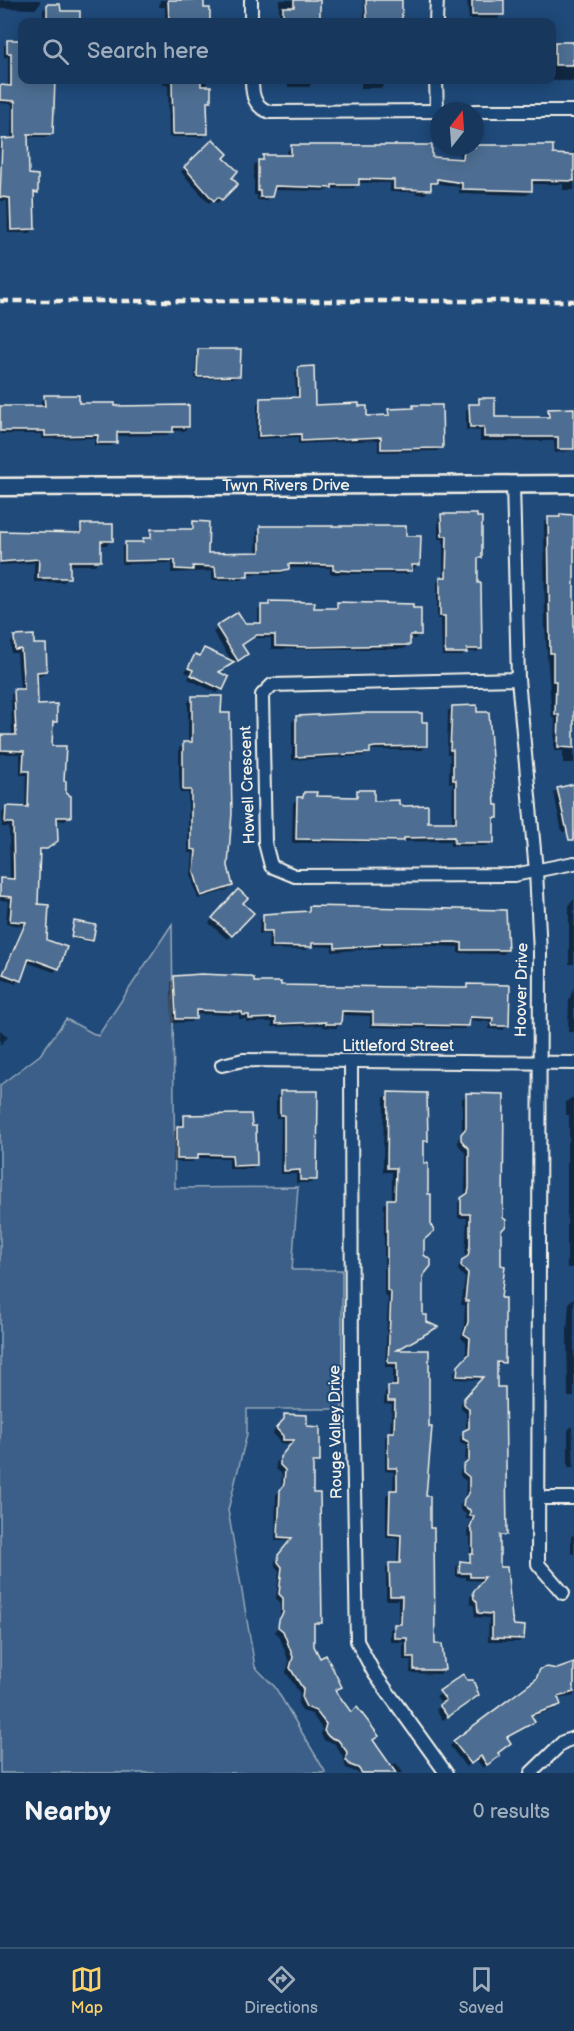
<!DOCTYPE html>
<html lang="en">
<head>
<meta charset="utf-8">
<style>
	:root { --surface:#17385c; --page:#203f62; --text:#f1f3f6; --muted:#9eacbb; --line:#365272; --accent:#ffd166 }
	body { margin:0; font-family:"Balsamiq Sans",sans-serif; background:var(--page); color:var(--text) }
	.compass { position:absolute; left:430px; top:102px; width:54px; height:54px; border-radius:50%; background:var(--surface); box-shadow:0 3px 15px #0003; rotate:17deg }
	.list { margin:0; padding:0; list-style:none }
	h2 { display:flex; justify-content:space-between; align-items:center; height:78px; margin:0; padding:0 24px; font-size:26px }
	h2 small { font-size:20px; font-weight:400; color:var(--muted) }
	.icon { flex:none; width:33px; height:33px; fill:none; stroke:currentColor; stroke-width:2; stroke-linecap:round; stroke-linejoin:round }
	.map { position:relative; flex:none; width:574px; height:1773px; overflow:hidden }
	.search { position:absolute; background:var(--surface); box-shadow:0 3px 15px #0003; left:18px; right:18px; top:18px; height:66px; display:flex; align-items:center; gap:15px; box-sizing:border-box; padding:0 21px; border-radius:12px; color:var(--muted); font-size:22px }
	.sheet { height:174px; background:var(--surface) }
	nav { display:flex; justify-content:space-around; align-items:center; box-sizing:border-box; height:84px; border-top:2px solid var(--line); background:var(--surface); font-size:16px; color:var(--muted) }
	nav a { display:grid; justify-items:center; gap:3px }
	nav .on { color:var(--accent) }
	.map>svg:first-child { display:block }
</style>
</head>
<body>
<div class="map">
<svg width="574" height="1773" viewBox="0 0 574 1773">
	<rect width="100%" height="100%" fill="#1f4a7a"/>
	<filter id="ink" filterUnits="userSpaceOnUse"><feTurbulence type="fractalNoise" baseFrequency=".0167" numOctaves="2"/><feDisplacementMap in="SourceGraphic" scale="12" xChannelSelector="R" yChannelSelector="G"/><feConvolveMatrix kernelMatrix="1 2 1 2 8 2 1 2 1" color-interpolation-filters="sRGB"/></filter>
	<g filter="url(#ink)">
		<polygon fill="#3a5f88" stroke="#97a8b8" stroke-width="1.5" points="172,924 175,1188 298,1187 292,1270 342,1270 342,1409 247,1409 247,1434 228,1510 255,1667 275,1687 326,1773 0,1773 0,1085 40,1055 66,1019 98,1036"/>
		<g fill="#0007">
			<polygon points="0,0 40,0 40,4 35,9 0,8"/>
			<polygon points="160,0 202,0 202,10 209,10 209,22 165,22 165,7 159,7"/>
			<polygon points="279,0 320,0 319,22 279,22"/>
			<rect x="364" y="0" width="36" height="22"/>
			<polygon points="467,0 505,0 505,7 498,19 469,19"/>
			<polygon points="47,6 59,13 78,13 78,22 43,22 43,10"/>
			<polygon points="8,42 22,42 22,80 54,80 52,133 48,137 26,137 27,176 36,192 33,195 34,229 30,233 8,233 7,201 0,201 0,142 11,140 12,104 0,103 0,87 8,87 8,57 4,57 4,46"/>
			<polygon points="552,42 574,43 574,81 467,80 552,80"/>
			<polygon points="163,80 206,80 209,101 205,104 207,133 203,137 169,137 168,85 163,85"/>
			<polygon points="288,80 314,80 309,87 288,87"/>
			<polygon points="361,80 397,80 386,80 382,88 361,88"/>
			<polygon points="213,141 230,178 235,184 217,203 213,200 209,203 181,172"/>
			<polygon points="475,146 552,156 572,156 574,149 574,190 563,190 563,184 531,184 531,191 527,195 459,193 459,187 435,183 425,194 416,194 416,192 390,192 390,183 358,183 354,188 329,189 326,191 272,190 266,201 257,200 257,195 254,195 254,165 263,156 287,156 287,151 292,147 460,160 460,150 463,147"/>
			<polygon points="199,351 239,375 236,378 195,379 196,354"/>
			<polygon points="299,368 314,406 366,417 385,417 389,410 411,410 414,407 441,448 437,451 378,452 378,440 298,444 298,437 256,439 257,404 261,400 296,399 295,372"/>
			<polygon points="45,397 114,407 188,427 184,431 171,431 167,435 116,436 116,442 111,446 94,446 94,438 42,439 42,434 0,434 0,405 41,407 41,401"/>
			<polygon points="480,399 494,418 545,419 549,411 574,410 574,450 555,453 554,441 480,441 480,431 466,430 466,410 470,406 475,406"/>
			<polygon points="442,516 476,519 480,558 476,562 481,648 477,652 465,652 462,656 442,656 441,619 437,619 437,582 443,578 443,539 438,539 438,520"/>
			<polygon points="561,516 574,516 574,763 563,763 563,751 554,751 555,718 552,718 545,628 544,523 549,518 558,519"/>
			<polygon points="194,523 207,555 256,554 257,532 261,528 405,537 419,564 407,574 330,574 330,568 288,568 283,573 276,574 246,574 242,580 212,580 212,571 171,573 172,563 122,564 122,548 126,544 140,543 148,539 152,531 190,531"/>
			<polygon points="82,525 111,540 107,545 99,545 99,560 95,565 68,565 68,577 64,582 34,582 34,563 0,565 0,533 77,534"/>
			<polygon points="270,603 313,609 333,610 337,603 412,609 419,635 415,639 409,639 409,644 404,649 271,649 271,638 252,638 241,645 242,658 233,663 213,632 237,614 244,624 258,624 258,610"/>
			<polygon points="15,637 33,645 46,671 42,675 35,675 36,706 55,721 52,725 51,747 63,782 69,816 65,821 56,820 56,840 39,853 37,905 45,941 58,968 54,972 26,962 16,984 0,978 23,926 6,924 8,901 0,900 0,880 10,881 9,827 2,827 2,812 6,808 25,808 26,775 20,775 20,754 0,754 0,738 12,737 11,695 15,690 20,690 17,653 11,653 11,642"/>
			<polygon points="204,649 232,663 218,673 221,689 217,693 188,679 190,674 185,672 192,659 196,655 199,657"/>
			<polygon points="192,698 220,715 226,866 232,886 228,890 198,899 191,876 193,853 188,853 188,793 180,793 179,776 179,748 188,744 188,702"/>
			<polygon points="453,707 496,817 492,821 492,842 488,846 450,846 450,841 292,843 293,803 304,793 315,797 354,799 358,792 373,802 398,805 427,823 452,823 453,783 449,783 450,754 447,754 448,711"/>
			<polygon points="296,718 426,746 421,750 369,750 364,756 292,760 292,722"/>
			<polygon points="574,786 574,830 562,832 554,793 558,789"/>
			<polygon points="238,891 241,903 251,913 227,939 209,923"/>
			<polygon points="573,900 574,900 574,964 569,964 569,904"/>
			<polygon points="310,907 507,950 503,954 458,953 458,947 415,945 332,952 332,947 310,946 306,950 268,949 269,934 259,934 260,920 264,916 305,912"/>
			<polygon points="74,922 94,926 90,942 70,938"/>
			<polygon points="175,978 279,987 464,989 468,985 507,1026 503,1030 489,1029 489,1022 468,1020 464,1029 370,1027 370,1016 340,1015 340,1024 336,1028 323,1027 323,1025 272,1027 272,1022 246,1022 246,1019 239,1019 239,1015 195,1014 191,1022 172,1023 171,982"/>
			<polygon points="574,987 574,1032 568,1032 569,1000"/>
			<polygon points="0,1030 8,1037 0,1045"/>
			<polygon points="280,1093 315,1179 311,1183 296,1183 296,1174 280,1174 281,1118 276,1118 276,1097"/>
			<polygon points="388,1094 427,1140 423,1144 421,1316 425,1323 435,1327 395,1352 425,1498 434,1646 444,1670 440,1674 410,1673 411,1660 403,1660 403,1642 390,1642 390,1629 398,1625 398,1600 386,1600 386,1568 390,1564 397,1564 398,1538 386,1538 386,1495 393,1491 394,1472 385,1471 385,1437 390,1433 392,1405 384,1404 385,1392 393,1388 393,1367 385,1367 388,1298 384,1294 384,1204 392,1200 392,1172 383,1172 384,1098"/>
			<polygon points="466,1095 500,1231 499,1299 504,1362 496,1366 496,1388 505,1534 498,1538 498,1568 513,1627 523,1638 519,1642 488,1642 489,1618 475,1617 474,1606 470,1603 470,1597 483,1581 466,1580 466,1577 456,1577 456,1567 460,1563 466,1563 470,1556 470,1538 467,1533 471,1519 466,1519 466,1514 460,1510 460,1505 465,1499 466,1481 460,1476 460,1471 465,1465 466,1446 460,1443 460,1437 466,1432 466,1413 461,1409 461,1403 481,1380 454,1379 454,1372 466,1359 466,1342 461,1338 464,1327 465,1305 461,1305 465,1278 458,1270 459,1266 465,1260 467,1218 458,1218 458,1203 465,1193 466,1154 458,1144 458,1139 462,1134 462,1099"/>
			<polygon points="571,1098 574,1098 574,1268 567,1268 567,1143 569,1141 569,1115 566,1115 566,1102"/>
			<polygon points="185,1116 256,1165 252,1169 229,1169 229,1158 196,1158 192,1162 173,1162 174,1131 181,1127 181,1120"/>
			<polygon points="574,1298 574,1397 568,1397 567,1332 569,1302"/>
			<polygon points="285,1415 305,1428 318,1461 311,1465 311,1494 320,1622 313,1626 313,1647 319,1660 340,1687 334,1692 390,1767 396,1763 403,1773 358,1773 346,1768 343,1757 334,1743 325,1741 321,1735 322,1729 312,1714 302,1711 298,1703 300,1694 286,1672 289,1662 279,1635 275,1632 280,1619 280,1602 276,1599 279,1571 275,1566 275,1561 290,1541 275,1541 276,1495 281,1490 282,1474 276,1469 276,1463 292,1444 280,1443 273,1433"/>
			<polygon points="572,1426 574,1467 568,1467 568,1430"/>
			<polygon points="574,1534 574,1554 571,1553 571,1537"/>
			<polygon points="574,1666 574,1696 557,1699 559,1705 555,1709 531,1717 533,1721 506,1738 494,1759 483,1768 476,1759 466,1767 450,1746 454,1742 533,1683 540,1670"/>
			<polygon points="466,1682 473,1699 443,1720 436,1710 442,1704 436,1696"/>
		</g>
		<g fill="#4d6e92" stroke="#f4f1e8" stroke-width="1.5">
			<polygon points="168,0 204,0 204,8 210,8 210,22 169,22"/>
			<polygon points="294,0 320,0 320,22 283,20 283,7 294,7"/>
			<polygon points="366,0 402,0 402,22 367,22"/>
			<rect x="472" y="0" width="32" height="15"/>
			<polygon points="47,4 60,4 61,11 80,11 80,22 50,22 47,20"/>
			<polygon points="7,40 22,40 22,80 55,80 53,134 28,134 29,174 38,175 38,193 34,192 35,229 11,230 10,198 0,197 2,139 15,138 15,101 0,100 0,85 11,86 11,53 7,53"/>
			<rect x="555" y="42" width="18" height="23"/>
			<polygon points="172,80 201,80 201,86 211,86 211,101 207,101 208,134 173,134"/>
			<polygon points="213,139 228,154 224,158 238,171 232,178 238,184 222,200 218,197 214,201 184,167"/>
			<polygon points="291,145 432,145 432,157 463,159 464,147 475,147 475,145 553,145 553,154 574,155 574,181 532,180 532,191 462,189 462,183 437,179 437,183 431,183 431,190 394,189 394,180 359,179 359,185 332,185 332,188 275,186 272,197 260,197 260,191 258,191 258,160 263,160 263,155 291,155"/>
			<polygon points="198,349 241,349 240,376 197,377"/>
			<polygon points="314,366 315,405 359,403 359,406 367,406 367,416 389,415 388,409 413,408 413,405 442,405 443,448 381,449 381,437 301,441 301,434 259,436 260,398 299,397 298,367"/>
			<polygon points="44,395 79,395 79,403 115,403 115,406 189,405 189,427 173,427 173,432 117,432 117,443 97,443 98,435 45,436 45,431 0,431 0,406 45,406"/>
			<polygon points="479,398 495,398 495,417 549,417 548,409 574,408 574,449 558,449 558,437 484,437 484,427 470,427 469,404 479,404"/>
			<polygon points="441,514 477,514 477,517 482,517 482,558 478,558 478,583 481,583 482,649 467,649 467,653 446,653 445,649 445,616 440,616 440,577 446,577 447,536 442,536"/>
			<polygon points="560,514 574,515 574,748 558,747 559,715 555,715 556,681 553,681 553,653 550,653 548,517 560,517"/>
			<polygon points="193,521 209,522 208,553 260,552 260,526 406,526 406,536 421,536 420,565 412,565 412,571 356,571 333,570 333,565 289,564 289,569 281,571 248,571 248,577 216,577 215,567 193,566 193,570 175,569 175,560 125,561 125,542 143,542 143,538 151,538 151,529 193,529"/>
			<polygon points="81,524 113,524 113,541 101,541 101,561 70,561 70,578 38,578 39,559 0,562 0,531 81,533"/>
			<polygon points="269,601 315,602 314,608 337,608 337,602 413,604 413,608 421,608 421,635 410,635 410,645 307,647 275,646 275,635 257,635 242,645 248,654 238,661 216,626 238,612 245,623 261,623 261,605 269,605"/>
			<polygon points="34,635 34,644 46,644 47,671 37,672 38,705 57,704 57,722 53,722 52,746 66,746 64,781 66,781 66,793 71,796 71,817 57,817 58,841 47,849 40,849 38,904 49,905 47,940 67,947 59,969 29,958 21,981 3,974 26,922 10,921 12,897 0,896 0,878 14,879 13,823 5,823 6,806 28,807 29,771 23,771 24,751 1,750 1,735 16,735 14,689 24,689 21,649 15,650 14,636"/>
			<polygon points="204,648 235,662 219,672 229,677 223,690 191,675 193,670 188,668 195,654 200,656"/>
			<polygon points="192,696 222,696 221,713 230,713 232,813 228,866 233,886 201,896 194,872 196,850 191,849 191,790 183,790 183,742 192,742"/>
			<polygon points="477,705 477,712 489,712 495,805 498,805 498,818 494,818 494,843 454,843 454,837 404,838 404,841 296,839 297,797 303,797 304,792 317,792 316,796 357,797 357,790 374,790 374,801 399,800 399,804 404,806 428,805 428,822 456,822 456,780 453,780 453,750 450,750 452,706"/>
			<polygon points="360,713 422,713 422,722 427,722 427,746 375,747 370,748 370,753 296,757 296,716"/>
			<polygon points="574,784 574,840 569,840 557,788"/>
			<polygon points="238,889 248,898 243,903 254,913 232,936 212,918"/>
			<polygon points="309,906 506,910 508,950 462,950 462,943 454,942 380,943 380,945 335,948 335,943 312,943 312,947 272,946 272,931 263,931 263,914 309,911"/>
			<polygon points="74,921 96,925 93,941 71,937"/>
			<polygon points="201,974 247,976 254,978 254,982 281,982 281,985 456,988 467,988 467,984 510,985 509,1026 492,1026 493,1018 470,1017 469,1026 373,1024 373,1012 342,1011 341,1024 326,1024 326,1022 276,1024 276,1018 249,1019 249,1015 242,1015 242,1012 196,1010 196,1019 176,1019 174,976"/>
			<polygon points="280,1091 318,1091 317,1180 300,1180 300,1170 284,1171 284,1115 280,1115"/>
			<polygon points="388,1092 427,1093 428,1141 424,1141 424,1163 428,1163 428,1194 431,1194 431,1225 434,1231 424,1240 424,1255 431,1260 431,1266 423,1276 423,1315 427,1315 427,1322 438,1327 397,1350 429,1350 429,1427 432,1427 426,1496 430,1496 430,1528 434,1528 435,1644 442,1644 445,1670 414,1670 414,1657 407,1657 407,1638 394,1638 394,1624 401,1624 402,1596 390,1596 389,1563 400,1563 401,1535 389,1534 390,1490 397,1490 397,1468 388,1468 388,1432 394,1432 395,1401 388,1401 388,1386 397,1386 397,1363 388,1363 391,1293 387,1290 387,1199 395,1199 396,1168 387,1168"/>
			<polygon points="466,1093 504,1094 503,1218 506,1220 506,1226 501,1231 501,1265 505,1266 501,1298 505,1298 505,1363 497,1362 497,1387 505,1387 507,1535 500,1535 500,1567 507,1567 512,1618 514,1625 525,1626 524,1639 492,1638 492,1614 478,1613 477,1602 474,1599 473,1592 485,1577 470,1577 470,1573 459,1573 460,1561 470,1562 470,1554 473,1554 473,1534 470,1528 474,1516 470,1516 470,1510 463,1506 464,1499 469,1493 469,1477 463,1472 463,1466 469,1460 469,1442 463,1439 463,1431 469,1428 469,1409 464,1404 464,1398 483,1377 457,1376 458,1366 469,1354 470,1338 464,1334 468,1322 468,1301 465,1301 468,1273 461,1266 462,1260 468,1256 470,1246 470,1214 461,1214 461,1198 468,1193 469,1188 469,1149 461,1140 461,1134 466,1128"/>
			<polygon points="236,1114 251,1114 252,1126 256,1126 257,1165 233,1166 232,1155 198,1154 198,1159 177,1159 177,1126 184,1126 184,1115"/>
			<polygon points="284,1414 307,1415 307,1426 320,1427 320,1462 313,1462 313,1493 320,1493 322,1623 314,1623 314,1646 320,1658 326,1655 342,1687 335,1690 351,1712 357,1707 370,1724 379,1736 373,1740 396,1773 362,1773 358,1768 350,1765 346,1760 347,1752 338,1740 329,1737 324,1731 326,1724 316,1711 306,1707 302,1699 303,1689 290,1668 293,1657 283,1631 278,1627 279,1620 283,1613 283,1598 279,1594 282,1567 278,1562 278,1555 292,1538 278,1537 280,1490 284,1484 285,1470 280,1465 280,1457 294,1440 283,1440 283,1436 276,1428 284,1419"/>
			<polygon points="574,1663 574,1692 558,1697 561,1705 531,1715 535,1722 507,1737 511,1743 498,1753 500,1756 487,1765 481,1756 471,1764 453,1741 536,1679 540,1669 547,1667 557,1669"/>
			<polygon points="463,1674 467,1680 473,1680 479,1695 448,1717 439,1705 446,1700 439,1691"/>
		</g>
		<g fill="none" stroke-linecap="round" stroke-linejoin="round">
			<defs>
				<g id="street">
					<polyline points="251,0 251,22"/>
					<polyline points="436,22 437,0"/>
					<path d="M252,80C252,95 254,107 270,112L439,111"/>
					<polyline points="436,80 437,111"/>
					<polyline points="475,111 574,111"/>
					<polyline points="513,484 518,679 536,871 540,953 538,1564 563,1593"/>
					<polyline points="518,679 272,685 262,695 265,843 271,866 295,876 514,875 574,863"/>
					<polyline points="351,1063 352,1383 357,1641 374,1673 446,1773"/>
					<polyline points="222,1065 243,1060 574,1063"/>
					<polyline points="540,1498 574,1498"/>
					<polyline points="531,1773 563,1742 574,1738"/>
				</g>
				<g id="secondary">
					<path id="s1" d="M0,487L574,484"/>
				</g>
			</defs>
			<use href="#street" stroke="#f4f1e8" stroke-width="16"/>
			<use href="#secondary" stroke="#f4f1e8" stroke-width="21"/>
			<use href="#street" stroke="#1f4a7a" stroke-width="12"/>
			<use href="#secondary" stroke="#1f4a7a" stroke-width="16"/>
			<polyline stroke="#f4f1e8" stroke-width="4.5" stroke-dasharray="9 4.5" stroke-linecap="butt" points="0,301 574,301"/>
		</g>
	</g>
	<g text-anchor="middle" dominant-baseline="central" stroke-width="4.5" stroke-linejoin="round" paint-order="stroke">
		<g font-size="16" fill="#f4f1e8" stroke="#1f4a7a">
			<text stroke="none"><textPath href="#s1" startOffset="286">Twyn Rivers Drive</textPath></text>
			<text transform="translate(248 785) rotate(-92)">Howell Crescent</text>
			<text transform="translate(522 990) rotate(-89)">Hoover Drive</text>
			<text x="398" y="1046">Littleford Street</text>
			<text transform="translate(336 1432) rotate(-91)">Rouge Valley Drive</text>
		</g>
	</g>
</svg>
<svg class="compass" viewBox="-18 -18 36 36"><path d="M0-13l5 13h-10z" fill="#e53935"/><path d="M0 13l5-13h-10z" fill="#9eacbb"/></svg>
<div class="search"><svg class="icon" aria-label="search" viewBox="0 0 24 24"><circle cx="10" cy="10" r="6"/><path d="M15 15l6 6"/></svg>Search here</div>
</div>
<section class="sheet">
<h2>Nearby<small>0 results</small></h2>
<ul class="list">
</ul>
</section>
<nav>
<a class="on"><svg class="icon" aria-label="map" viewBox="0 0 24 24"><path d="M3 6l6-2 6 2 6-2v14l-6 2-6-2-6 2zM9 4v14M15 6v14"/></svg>Map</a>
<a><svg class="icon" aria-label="directions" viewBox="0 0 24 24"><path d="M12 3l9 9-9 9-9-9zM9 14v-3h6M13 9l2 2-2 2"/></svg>Directions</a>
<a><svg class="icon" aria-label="saved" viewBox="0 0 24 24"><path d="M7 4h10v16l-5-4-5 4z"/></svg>Saved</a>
</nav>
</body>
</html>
